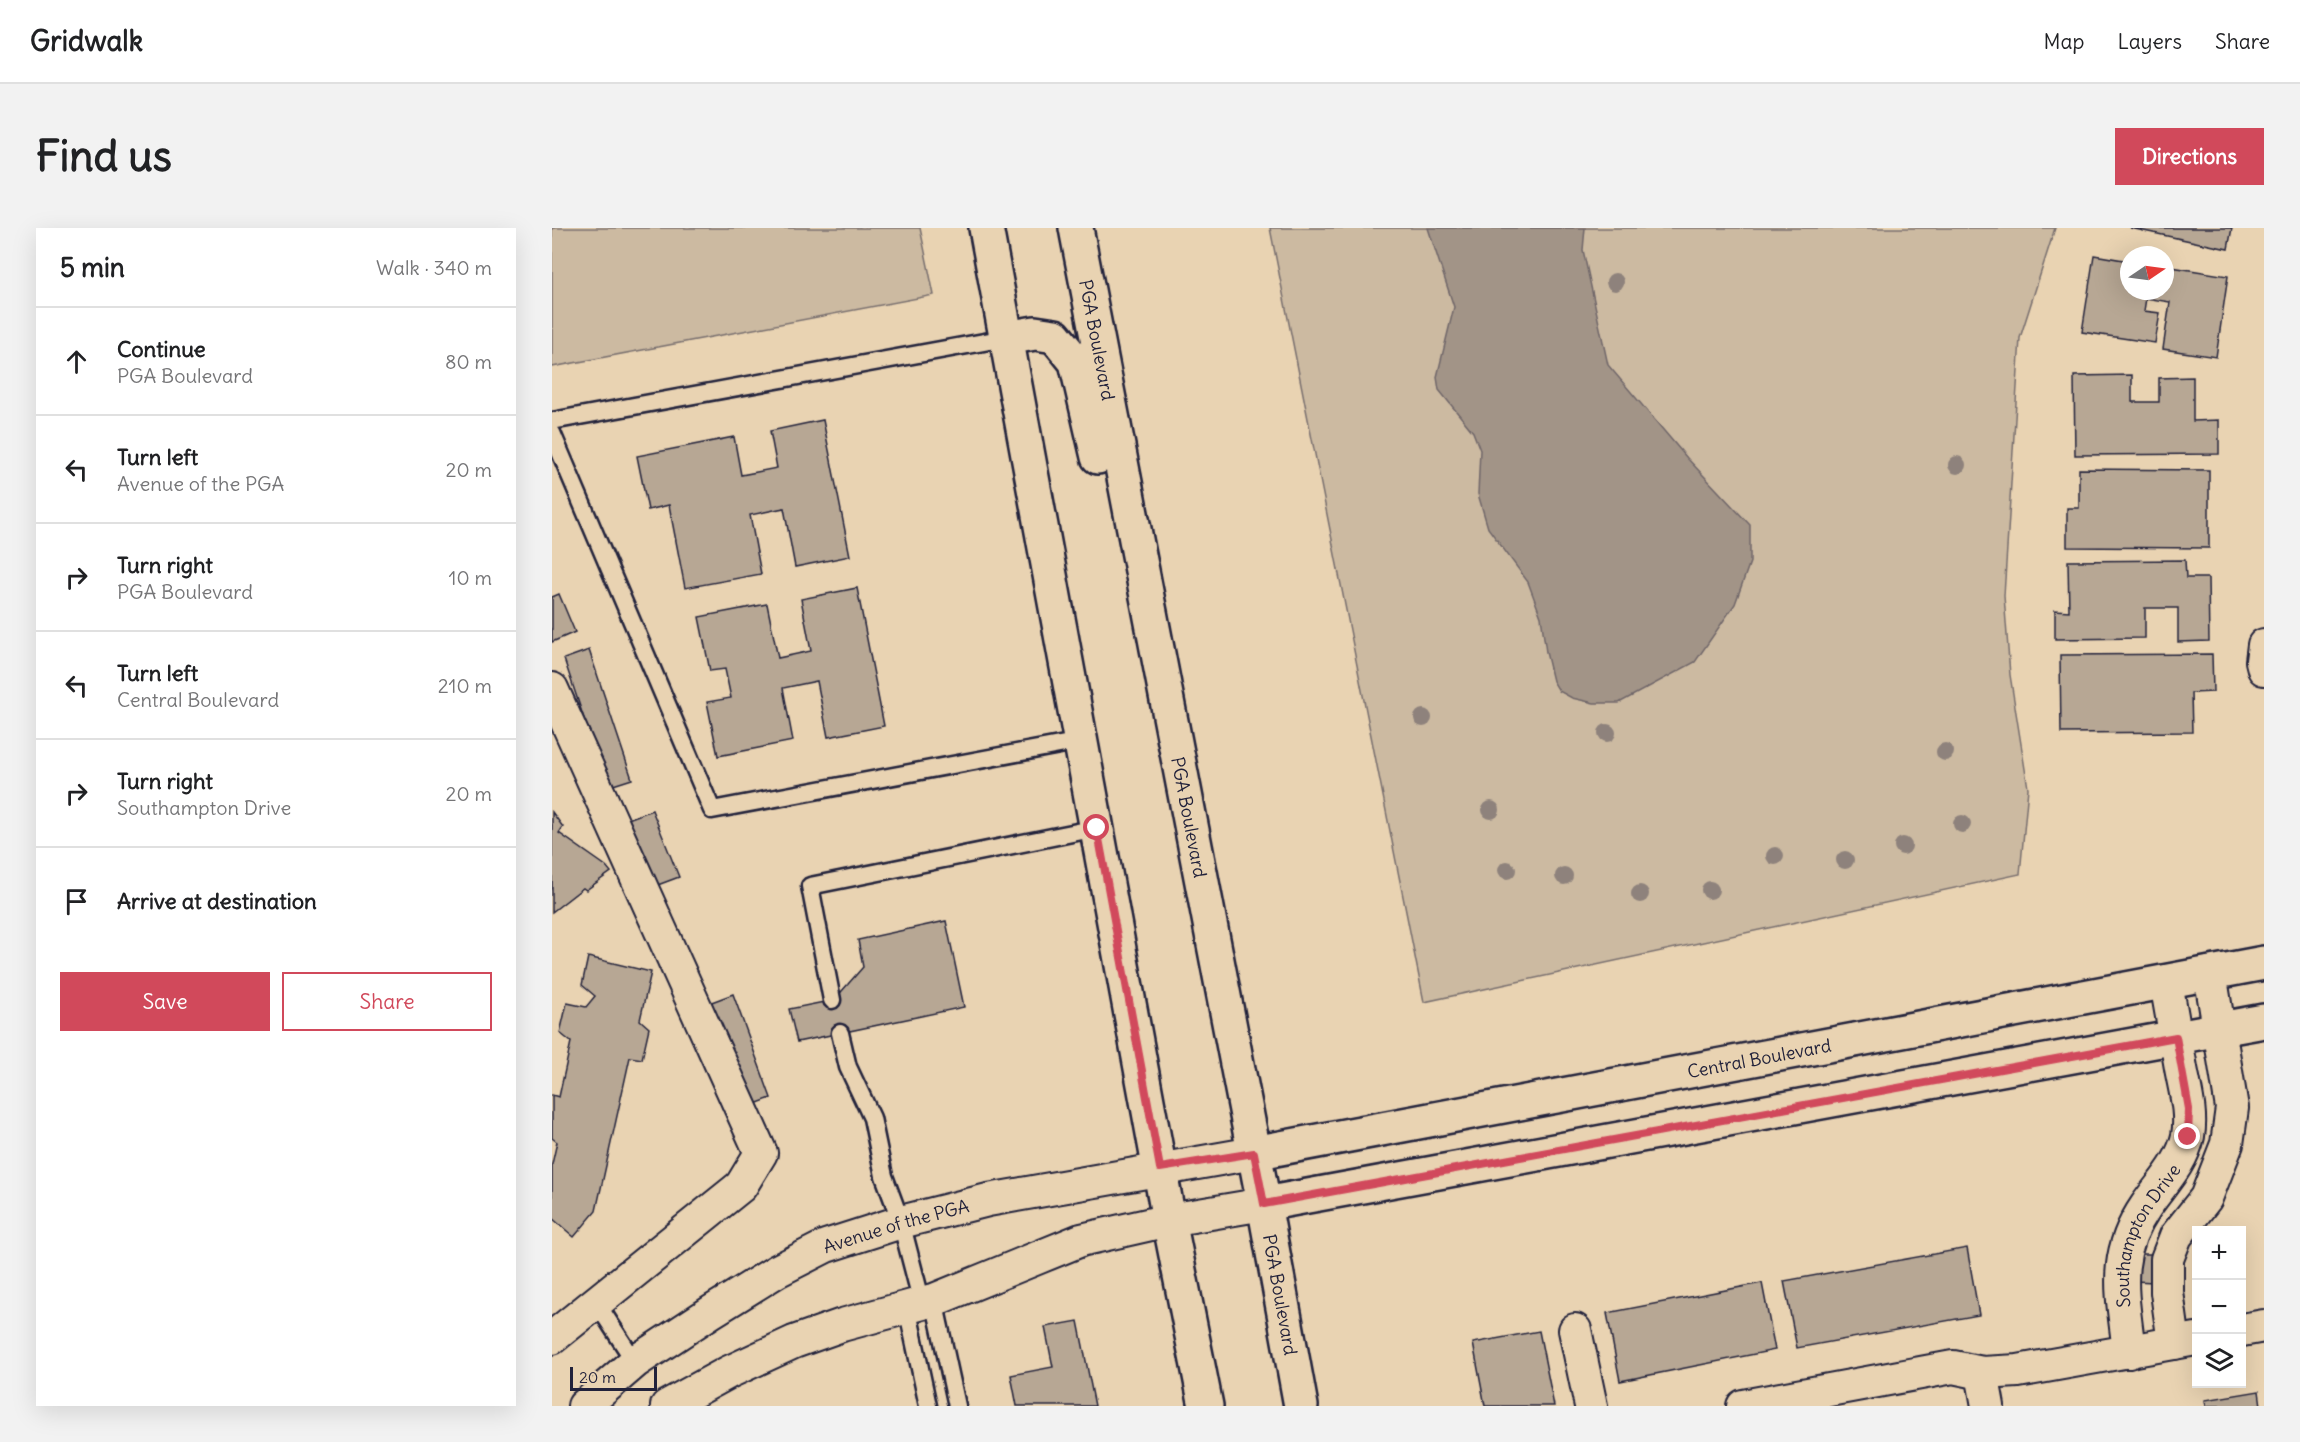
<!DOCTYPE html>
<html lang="en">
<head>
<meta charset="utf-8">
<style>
	:root { --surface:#fff; --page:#f2f2f2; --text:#202124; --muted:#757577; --line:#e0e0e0; --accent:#d1495b }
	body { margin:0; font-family:Delius,sans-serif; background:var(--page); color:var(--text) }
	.controls { position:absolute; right:18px; bottom:18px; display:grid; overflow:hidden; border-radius:0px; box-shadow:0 6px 24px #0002 }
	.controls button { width:54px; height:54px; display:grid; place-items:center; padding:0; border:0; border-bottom:2px solid var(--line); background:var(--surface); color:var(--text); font:30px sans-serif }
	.compass { position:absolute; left:1568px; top:18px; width:54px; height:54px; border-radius:50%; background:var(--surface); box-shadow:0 6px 24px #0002; rotate:77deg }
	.scale { position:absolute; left:18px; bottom:15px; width:87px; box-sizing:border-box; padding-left:6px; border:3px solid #22223b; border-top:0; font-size:16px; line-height:21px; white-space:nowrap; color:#22223b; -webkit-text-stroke:4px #e9d3b2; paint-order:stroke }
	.stop { position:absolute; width:18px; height:18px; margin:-14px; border:4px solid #d1495b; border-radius:50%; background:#fff }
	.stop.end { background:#d1495b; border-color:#fff; box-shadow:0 2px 6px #0008 }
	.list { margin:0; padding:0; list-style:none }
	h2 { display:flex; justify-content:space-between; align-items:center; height:78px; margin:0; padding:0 24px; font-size:26px }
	h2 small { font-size:20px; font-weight:400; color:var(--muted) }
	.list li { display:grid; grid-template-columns:39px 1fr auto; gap:18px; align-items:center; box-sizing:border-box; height:108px; padding:0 24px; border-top:2px solid var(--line) }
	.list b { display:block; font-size:22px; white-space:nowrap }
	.list p { margin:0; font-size:20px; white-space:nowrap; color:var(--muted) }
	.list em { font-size:20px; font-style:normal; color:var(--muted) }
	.actions { display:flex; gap:12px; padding:18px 24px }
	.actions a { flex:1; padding:14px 0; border:2px solid var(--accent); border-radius:0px; text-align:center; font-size:21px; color:var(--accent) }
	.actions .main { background:var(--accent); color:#fff }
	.icon { flex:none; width:33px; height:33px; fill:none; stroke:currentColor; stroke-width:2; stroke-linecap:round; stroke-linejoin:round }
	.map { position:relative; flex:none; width:1712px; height:1178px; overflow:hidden; border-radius:0px }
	header { display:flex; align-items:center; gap:36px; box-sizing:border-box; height:84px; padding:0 30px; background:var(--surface); border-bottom:2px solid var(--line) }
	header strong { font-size:28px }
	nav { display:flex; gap:33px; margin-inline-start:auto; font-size:21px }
	.intro { display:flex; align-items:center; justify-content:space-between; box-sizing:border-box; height:144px; padding:0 36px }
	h1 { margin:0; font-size:42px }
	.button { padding:15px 27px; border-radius:0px; background:var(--accent); color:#fff; font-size:21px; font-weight:700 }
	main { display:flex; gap:36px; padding:0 36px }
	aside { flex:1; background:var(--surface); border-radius:0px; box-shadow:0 6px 24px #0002 }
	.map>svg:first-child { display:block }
</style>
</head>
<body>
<header>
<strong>Gridwalk</strong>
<nav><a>Map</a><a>Layers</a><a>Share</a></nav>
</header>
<div class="intro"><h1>Find us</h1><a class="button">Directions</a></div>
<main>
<aside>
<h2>5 min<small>Walk · 340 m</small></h2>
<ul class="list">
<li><svg class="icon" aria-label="ahead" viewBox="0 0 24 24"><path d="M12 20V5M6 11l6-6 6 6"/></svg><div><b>Continue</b><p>PGA Boulevard</p></div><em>80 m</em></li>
<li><svg class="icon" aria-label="left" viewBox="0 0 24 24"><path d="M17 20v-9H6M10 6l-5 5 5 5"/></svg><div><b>Turn left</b><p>Avenue of the PGA</p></div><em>20 m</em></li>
<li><svg class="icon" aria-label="right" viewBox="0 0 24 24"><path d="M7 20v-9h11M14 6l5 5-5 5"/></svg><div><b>Turn right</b><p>PGA Boulevard</p></div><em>10 m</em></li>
<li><svg class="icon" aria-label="left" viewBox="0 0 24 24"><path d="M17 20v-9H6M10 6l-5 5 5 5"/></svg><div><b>Turn left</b><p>Central Boulevard</p></div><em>210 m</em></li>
<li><svg class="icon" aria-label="right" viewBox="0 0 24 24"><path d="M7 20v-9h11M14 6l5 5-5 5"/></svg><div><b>Turn right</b><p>Southampton Drive</p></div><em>20 m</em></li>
<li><svg class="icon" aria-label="arrive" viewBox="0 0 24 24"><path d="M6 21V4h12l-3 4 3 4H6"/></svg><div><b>Arrive at destination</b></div></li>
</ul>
<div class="actions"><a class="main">Save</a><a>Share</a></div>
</aside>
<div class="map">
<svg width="1712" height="1178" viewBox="0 0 1712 1178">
	<rect width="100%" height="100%" fill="#e9d3b2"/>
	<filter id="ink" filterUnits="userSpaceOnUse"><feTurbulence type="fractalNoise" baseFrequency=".0167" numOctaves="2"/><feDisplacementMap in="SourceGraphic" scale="12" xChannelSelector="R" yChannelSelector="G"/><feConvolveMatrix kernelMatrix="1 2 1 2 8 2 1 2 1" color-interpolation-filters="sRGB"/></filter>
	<g filter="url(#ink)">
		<g fill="#ccbaa1" stroke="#776e6e" stroke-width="1.5">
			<polygon points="0,0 368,0 382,67 0,139"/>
			<polygon points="718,0 1503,0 1468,110 1452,368 1458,447 1476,560 1468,646 872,774"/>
		</g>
		<polygon fill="#a29487" stroke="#6f6669" stroke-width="1.5" points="876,0 1033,0 1031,22 1056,137 1135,230 1198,297 1198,334 1183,376 1143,434 1067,475 1042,475 1020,470 1007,463 1001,453 994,424 989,389 976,354 936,300 926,266 928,222 921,204 887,162 885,149 902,79"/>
		<g fill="#b7a794" stroke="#22223b" stroke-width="1.5">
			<polygon points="1578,0 1680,0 1676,21"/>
			<polygon points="1542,27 1577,33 1577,63 1613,63 1613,38 1676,48 1664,129 1611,121 1618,74 1594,70 1592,83 1608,85 1603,115 1530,104"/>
			<polygon points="1580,147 1580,174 1607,174 1607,150 1641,149 1641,193 1667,192 1667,226 1523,227 1522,148"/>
			<polygon points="271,192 298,328 243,339 232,280 198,287 209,346 133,360 117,277 96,282 85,228 182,209 189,247 225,240 218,203"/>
			<polygon points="1527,241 1657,242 1657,320 1515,319 1515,280 1527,280"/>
			<polygon points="1633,332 1634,350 1656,350 1657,413 1626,414 1626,380 1593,380 1593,410 1503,411 1503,382 1517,383 1516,333"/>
			<polygon points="305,360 332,498 276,509 265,453 231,460 241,513 166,528 155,474 179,470 173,441 158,443 147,389 215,376 226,430 259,423 249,371"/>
			<polygon points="7,366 23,404 0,414 0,369"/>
			<polygon points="37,422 80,551 55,559 12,431"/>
			<polygon points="1660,426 1661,464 1639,465 1640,504 1509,505 1508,427"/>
			<polygon points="100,582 127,649 103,658 76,591"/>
			<polygon points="0,584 11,599 7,605 54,638 59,644 34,662 31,660 0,684"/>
			<polygon points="394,693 412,779 245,814 237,781 282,772 311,739 306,712"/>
			<polygon points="36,729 99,744 88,792 97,800 90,831 78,829 44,983 22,1009 0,990 0,936 5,914 0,910 0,867 7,869 19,814 8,805 15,775 34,779 43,768 30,757"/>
			<polygon points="181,766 219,870 195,879 157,775"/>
			<polygon points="1415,1020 1427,1087 1245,1120 1232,1053"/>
			<polygon points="1585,1026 1603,1026 1601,1054 1583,1053"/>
			<polygon points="1210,1055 1223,1122 1068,1153 1055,1085"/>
			<polygon points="526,1093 543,1178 465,1178 459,1147 501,1139 493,1099"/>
			<polygon points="987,1103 1002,1178 933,1178 921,1115"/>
			<polygon points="1707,1163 1709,1178 1654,1178 1653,1172"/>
		</g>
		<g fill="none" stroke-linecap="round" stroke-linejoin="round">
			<defs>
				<g id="service">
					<polyline points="0,193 454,110"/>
					<polyline points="0,205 160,582 529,513"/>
					<polyline points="280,772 258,658 545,600"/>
					<polyline points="288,805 296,839 320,890 332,948 349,994 370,1075"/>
					<polyline points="382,1072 405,1178"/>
					<polyline points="44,1074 83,1134"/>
					<polyline points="355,1079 376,1178"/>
				</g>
				<g id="minor">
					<polyline points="1712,417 1710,433 1712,441"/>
					<polyline points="0,461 209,925 189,958 0,1110"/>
					<polyline points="1023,1102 1039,1178"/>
					<polyline points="1690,1102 1712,1098"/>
					<polyline points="1622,1115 1615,1064 1615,1031 1624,1008 1654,970 1675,916 1680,880 1658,745"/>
					<path id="s1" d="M1577,1124C1571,1067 1559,1029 1594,978C1609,956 1630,936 1636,908C1640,885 1633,862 1629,840C1624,811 1619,782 1614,754"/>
					<polyline points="1430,1145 1436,1178"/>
					<path id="s2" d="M32,1178L83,1134L159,1084L225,1043L274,1018L349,994L436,972L702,925"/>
					<polyline points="115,1178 177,1144 242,1114 290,1097 382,1072 529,1012 617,992 712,976"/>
					<polyline points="1191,1178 1401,1139 1430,1145 1466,1143 1644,1111"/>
				</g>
				<g id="tertiary">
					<path id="s3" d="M702,925L1712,735"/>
					<polyline points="712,976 1712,793"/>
				</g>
				<g id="primary">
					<polyline points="434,0 617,992 654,1178"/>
					<path id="s4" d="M524,0L712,976L749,1178"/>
					<polyline points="454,110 483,105 503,108 524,134 546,229"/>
				</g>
			</defs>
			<use href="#service" stroke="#22223b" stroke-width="21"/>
			<use href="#minor" stroke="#22223b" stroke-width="36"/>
			<use href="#tertiary" stroke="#22223b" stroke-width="38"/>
			<use href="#primary" stroke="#22223b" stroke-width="38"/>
			<use href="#service" stroke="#e9d3b2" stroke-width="16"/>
			<use href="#minor" stroke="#e9d3b2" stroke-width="32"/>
			<use href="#tertiary" stroke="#e9d3b2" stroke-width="33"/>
			<use href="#primary" stroke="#e9d3b2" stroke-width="33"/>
		</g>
		<g fill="#8e827c">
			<circle cx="1063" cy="54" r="9"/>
			<circle cx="1405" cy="237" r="9"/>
			<circle cx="871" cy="490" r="9"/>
			<circle cx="1055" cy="505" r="9"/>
			<circle cx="1393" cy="524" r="9"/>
			<circle cx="939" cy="582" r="9"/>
			<circle cx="1410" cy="596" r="9"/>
			<circle cx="1351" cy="618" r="9"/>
			<circle cx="1223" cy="628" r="9"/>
			<circle cx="1293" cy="632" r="9"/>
			<circle cx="955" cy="642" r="9"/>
			<circle cx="1012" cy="648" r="9"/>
			<circle cx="1158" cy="662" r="9"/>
			<circle cx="1088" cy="666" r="9"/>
		</g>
	</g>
	<g fill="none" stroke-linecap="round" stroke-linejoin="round" filter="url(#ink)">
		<polyline stroke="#d1495b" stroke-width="8" points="545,600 608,940 702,925 712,976 1624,809 1637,881 1636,909"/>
	</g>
	<g text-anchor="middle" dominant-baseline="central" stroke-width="5" stroke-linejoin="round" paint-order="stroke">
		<g font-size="18" fill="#22223b" stroke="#e9d3b2">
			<text stroke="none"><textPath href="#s4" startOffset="114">PGA Boulevard</textPath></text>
			<text stroke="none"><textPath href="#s4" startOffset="600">PGA Boulevard</textPath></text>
			<text stroke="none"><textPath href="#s3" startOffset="514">Central Boulevard</textPath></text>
			<text stroke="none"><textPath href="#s2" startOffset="364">Avenue of the PGA</textPath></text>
			<text stroke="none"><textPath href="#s1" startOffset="123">Southampton Drive</textPath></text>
			<text stroke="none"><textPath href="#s4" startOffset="1086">PGA Boulevard</textPath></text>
		</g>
	</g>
</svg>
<div class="controls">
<button>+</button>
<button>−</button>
<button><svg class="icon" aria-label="layers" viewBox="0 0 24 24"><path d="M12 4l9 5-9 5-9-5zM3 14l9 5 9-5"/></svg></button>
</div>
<svg class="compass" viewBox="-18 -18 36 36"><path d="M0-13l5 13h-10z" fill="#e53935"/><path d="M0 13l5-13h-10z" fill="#757577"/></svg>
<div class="scale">20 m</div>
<div class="stop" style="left:545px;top:600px"></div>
<div class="stop end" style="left:1636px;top:909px"></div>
</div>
</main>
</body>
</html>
